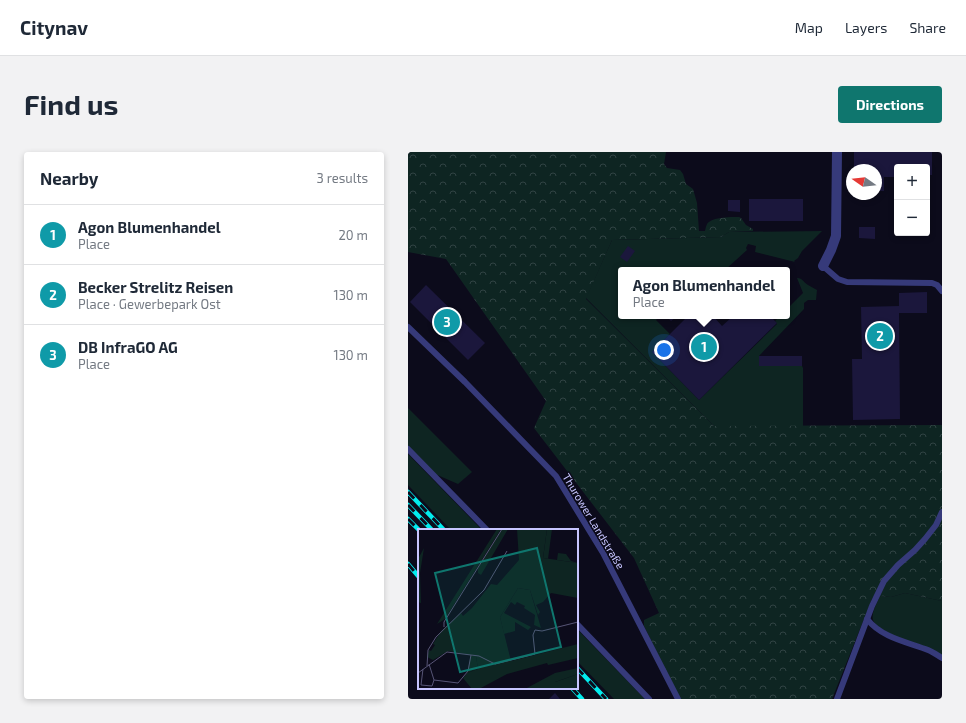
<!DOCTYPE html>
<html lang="en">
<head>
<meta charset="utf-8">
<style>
	:root { --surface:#fff; --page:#f2f2f3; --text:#1f2937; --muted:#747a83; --line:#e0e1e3; --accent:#0f766e }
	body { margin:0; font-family:"Exo 2",sans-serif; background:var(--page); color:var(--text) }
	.controls { position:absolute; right:12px; top:12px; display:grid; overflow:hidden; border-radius:4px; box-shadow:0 2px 6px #0003 }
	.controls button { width:36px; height:36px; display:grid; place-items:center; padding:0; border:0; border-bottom:1px solid var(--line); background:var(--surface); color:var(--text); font:20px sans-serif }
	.compass { position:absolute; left:438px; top:12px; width:36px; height:36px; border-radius:50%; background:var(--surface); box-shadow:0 2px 6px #0003; rotate:284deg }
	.you { position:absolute; left:256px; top:198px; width:14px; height:14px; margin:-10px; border:3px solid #fff; border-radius:50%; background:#1a73e8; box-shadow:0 0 0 6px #1a73e833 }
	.badge { display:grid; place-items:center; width:26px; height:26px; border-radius:50%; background:var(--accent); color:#fff; font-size:13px; font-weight:700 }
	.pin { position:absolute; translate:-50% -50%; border:2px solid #fff; box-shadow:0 1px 4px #0006 }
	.popup { position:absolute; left:210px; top:115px; width:172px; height:52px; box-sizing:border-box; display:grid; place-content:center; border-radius:4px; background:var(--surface); filter:drop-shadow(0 1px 3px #0005); font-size:13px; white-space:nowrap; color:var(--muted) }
	.popup b { font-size:15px; color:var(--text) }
	.popup::after { content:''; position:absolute; left:50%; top:100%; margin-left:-8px; border:8px solid transparent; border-top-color:var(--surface) }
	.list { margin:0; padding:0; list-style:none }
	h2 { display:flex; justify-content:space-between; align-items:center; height:52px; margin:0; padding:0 16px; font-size:17px }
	h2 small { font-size:13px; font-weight:400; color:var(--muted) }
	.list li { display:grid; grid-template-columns:26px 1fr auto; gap:12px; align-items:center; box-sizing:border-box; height:60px; padding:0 16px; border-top:1px solid var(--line) }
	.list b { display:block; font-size:15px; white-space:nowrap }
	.list p { margin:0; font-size:13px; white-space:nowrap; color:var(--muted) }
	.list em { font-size:13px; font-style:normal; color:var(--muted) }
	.map { position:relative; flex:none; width:534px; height:547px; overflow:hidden; border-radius:4px }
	header { display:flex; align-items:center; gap:24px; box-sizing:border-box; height:56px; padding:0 20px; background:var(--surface); border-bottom:1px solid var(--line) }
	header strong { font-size:19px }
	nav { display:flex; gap:22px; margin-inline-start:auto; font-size:14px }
	.intro { display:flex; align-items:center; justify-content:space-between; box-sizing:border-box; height:96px; padding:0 24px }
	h1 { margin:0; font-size:28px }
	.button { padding:10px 18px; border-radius:4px; background:var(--accent); color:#fff; font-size:14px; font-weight:700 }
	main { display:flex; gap:24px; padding:0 24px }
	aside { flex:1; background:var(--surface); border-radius:4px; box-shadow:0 2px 6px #0003 }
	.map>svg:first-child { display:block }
</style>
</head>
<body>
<header>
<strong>Citynav</strong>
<nav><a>Map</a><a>Layers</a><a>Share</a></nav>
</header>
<div class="intro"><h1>Find us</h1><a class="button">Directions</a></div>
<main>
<aside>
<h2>Nearby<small>3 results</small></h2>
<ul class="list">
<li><span class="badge" style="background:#0f9aa8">1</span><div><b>Agon Blumenhandel</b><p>Place</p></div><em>20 m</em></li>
<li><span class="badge" style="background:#0f9aa8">2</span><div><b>Becker Strelitz Reisen</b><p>Place · Gewerbepark Ost</p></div><em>130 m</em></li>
<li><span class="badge" style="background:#0f9aa8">3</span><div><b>DB InfraGO AG</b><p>Place</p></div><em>130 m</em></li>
</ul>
</aside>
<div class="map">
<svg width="534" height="547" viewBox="0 0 534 547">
	<defs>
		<pattern id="forest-crowns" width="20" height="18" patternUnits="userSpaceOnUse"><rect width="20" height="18" fill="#0e2522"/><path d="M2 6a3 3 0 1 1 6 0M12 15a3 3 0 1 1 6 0" fill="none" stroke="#304343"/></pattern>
	</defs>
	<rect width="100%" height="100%" fill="#0c0b1b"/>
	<g fill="#0e2522">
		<path d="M414,79L394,99L390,106L386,109L387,110L347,100L348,94L340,92L338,96L339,98L317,118H213V164H252L248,168L262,182L244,200L291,248L369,172L367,169L372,164H379V157L395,141L389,126C395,126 395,130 400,133C403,135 406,136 409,138L408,148H400L396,151V157L351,204V214H394L395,216V274H306L178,146L204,88L313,85L321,80Z"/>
		<polygon points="0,256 64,320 50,332 27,322 0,295"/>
		<polygon points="0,302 74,378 43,378 0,333"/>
		<path d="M497,441L534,449V503C521,498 469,481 465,468C463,461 469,451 472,444L483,445Z"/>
		<polygon points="169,477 237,547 206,547 169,509"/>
	</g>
	<path fill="url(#forest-crowns)" d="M0,0H258L256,12L259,16L272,18L275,22L278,32L285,37L289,51L291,79H297C298,76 298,72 301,70C308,65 322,65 331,65L333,66L338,73L345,77V79L321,80L313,85L204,88L178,147L306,274L534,273V449L497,441L483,445L472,444L464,447L424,547H272L236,474V468L251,461L226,406L126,276L138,249L38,107L0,100Z"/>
	<g fill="#1b173c">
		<polygon points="446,0 524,0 524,23 519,23 519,15 489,15 489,25 476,25 476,39 468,39 468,18 446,18"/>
		<rect x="341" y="47" width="54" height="22"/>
		<polygon points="320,48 332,48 332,60 320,59"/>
		<polygon points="451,75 467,75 467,87 451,86"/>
		<polygon points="220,94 227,99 219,110 212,105"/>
		<polygon points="18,133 77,191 60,208 2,150"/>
		<polygon points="519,140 519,161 491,161 492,267 445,268 444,207 454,207 453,155 491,154 491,141"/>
		<polygon points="258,164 267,164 268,165 263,169"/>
		<polygon points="280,164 305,164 314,174 325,164 362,164 369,171 291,248 244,200"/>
		<rect x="351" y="204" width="43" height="10"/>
		<polygon points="147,541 152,547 141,547"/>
	</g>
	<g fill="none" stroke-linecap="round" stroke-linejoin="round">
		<g stroke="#363a7a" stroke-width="6">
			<polyline points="415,114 430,127 439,130 524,131 529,133 534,139"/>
			<polyline points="0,175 57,230 148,324 195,401 270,547"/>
			<polyline points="0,297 79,378"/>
			<path d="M459,467C474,486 499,490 520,498C525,500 529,503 534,506"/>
			<polyline points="169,472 241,547"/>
			<polyline points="429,547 464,454 476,429 490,413 507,398 517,387 528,373 534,360"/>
		</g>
		<polyline stroke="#363a7a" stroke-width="10" points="415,114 423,98 428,84 429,0"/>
		<defs>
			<g id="rail">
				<polyline points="0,340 36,378"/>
				<polyline points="0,353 24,378"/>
				<polyline points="0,367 11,378"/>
				<polyline points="0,412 11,425"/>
				<polyline points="169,516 198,547"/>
				<polyline points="164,536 174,547"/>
			</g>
		</defs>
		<use href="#rail" stroke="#02ecee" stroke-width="4.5"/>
		<use href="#rail" stroke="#0c0b1b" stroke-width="3" stroke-dasharray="9" stroke-linecap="butt"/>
	</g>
	<g text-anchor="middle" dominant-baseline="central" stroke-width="3" stroke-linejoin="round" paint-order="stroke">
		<g font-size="11" fill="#c7c5ff" stroke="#0c0b1b">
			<text transform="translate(186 369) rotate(59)">Thurower Landstraße</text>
		</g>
	</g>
	<g transform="translate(10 377)">
		<rect width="160" height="160" fill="#0c0b1b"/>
		<path d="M79,0H83L27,90L19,95ZM84,0H90L63,46L60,44V39ZM129,0H134L130,30L139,31L140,24L148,25L153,32L160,34L125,29ZM6,19L2,44L3,74L0,73V30ZM100,59L112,61L123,99L116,96L117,86L106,79L107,77L99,73L97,76L93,73L86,84L113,98L110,101L97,93V102L86,105L82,88ZM53,127H58L60,140L49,144ZM160,145V160H137V153Z" fill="#0e2522"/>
		<path d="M99,0H129L125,29L160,34V69L133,64L125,73L118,76L122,83L120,86L112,61L100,59L82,88L93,132L160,115V129L130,136L129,134L89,145L61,160H54L45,149L49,144L60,140L58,127L30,122L15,131L9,128L11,121L13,122L17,116L15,115L23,102L43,84L45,87L54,79L73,55L79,56L101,31ZM160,139V145L137,153V160H107L137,144Z" fill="#0e2522"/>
		<path fill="none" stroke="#575576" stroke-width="1" d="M26,98V93L84,0M9,137L10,121L18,108L66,61L89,22M5,140L3,156L14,157L16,151L11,135M0,144L29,123L61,127L77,135L117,125L115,106L117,101L124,102L160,93M16,151L40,154L50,142L53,126"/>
		<path fill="#0f766e" fill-opacity="0.15" stroke="#0f766e" stroke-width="2" d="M119,19L143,118L42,143L17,44Z"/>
		<rect width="160" height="160" fill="none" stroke="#c7c5ff" stroke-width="2"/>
	</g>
</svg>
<div class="controls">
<button>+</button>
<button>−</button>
</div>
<svg class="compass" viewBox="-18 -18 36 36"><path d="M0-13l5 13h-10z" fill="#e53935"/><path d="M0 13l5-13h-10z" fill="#747a83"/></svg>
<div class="you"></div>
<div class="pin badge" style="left:296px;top:195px;background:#0f9aa8">1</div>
<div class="popup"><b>Agon Blumenhandel</b>Place</div>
<div class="pin badge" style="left:472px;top:184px;background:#0f9aa8">2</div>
<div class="pin badge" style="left:39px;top:170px;background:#0f9aa8">3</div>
</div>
</main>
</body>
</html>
